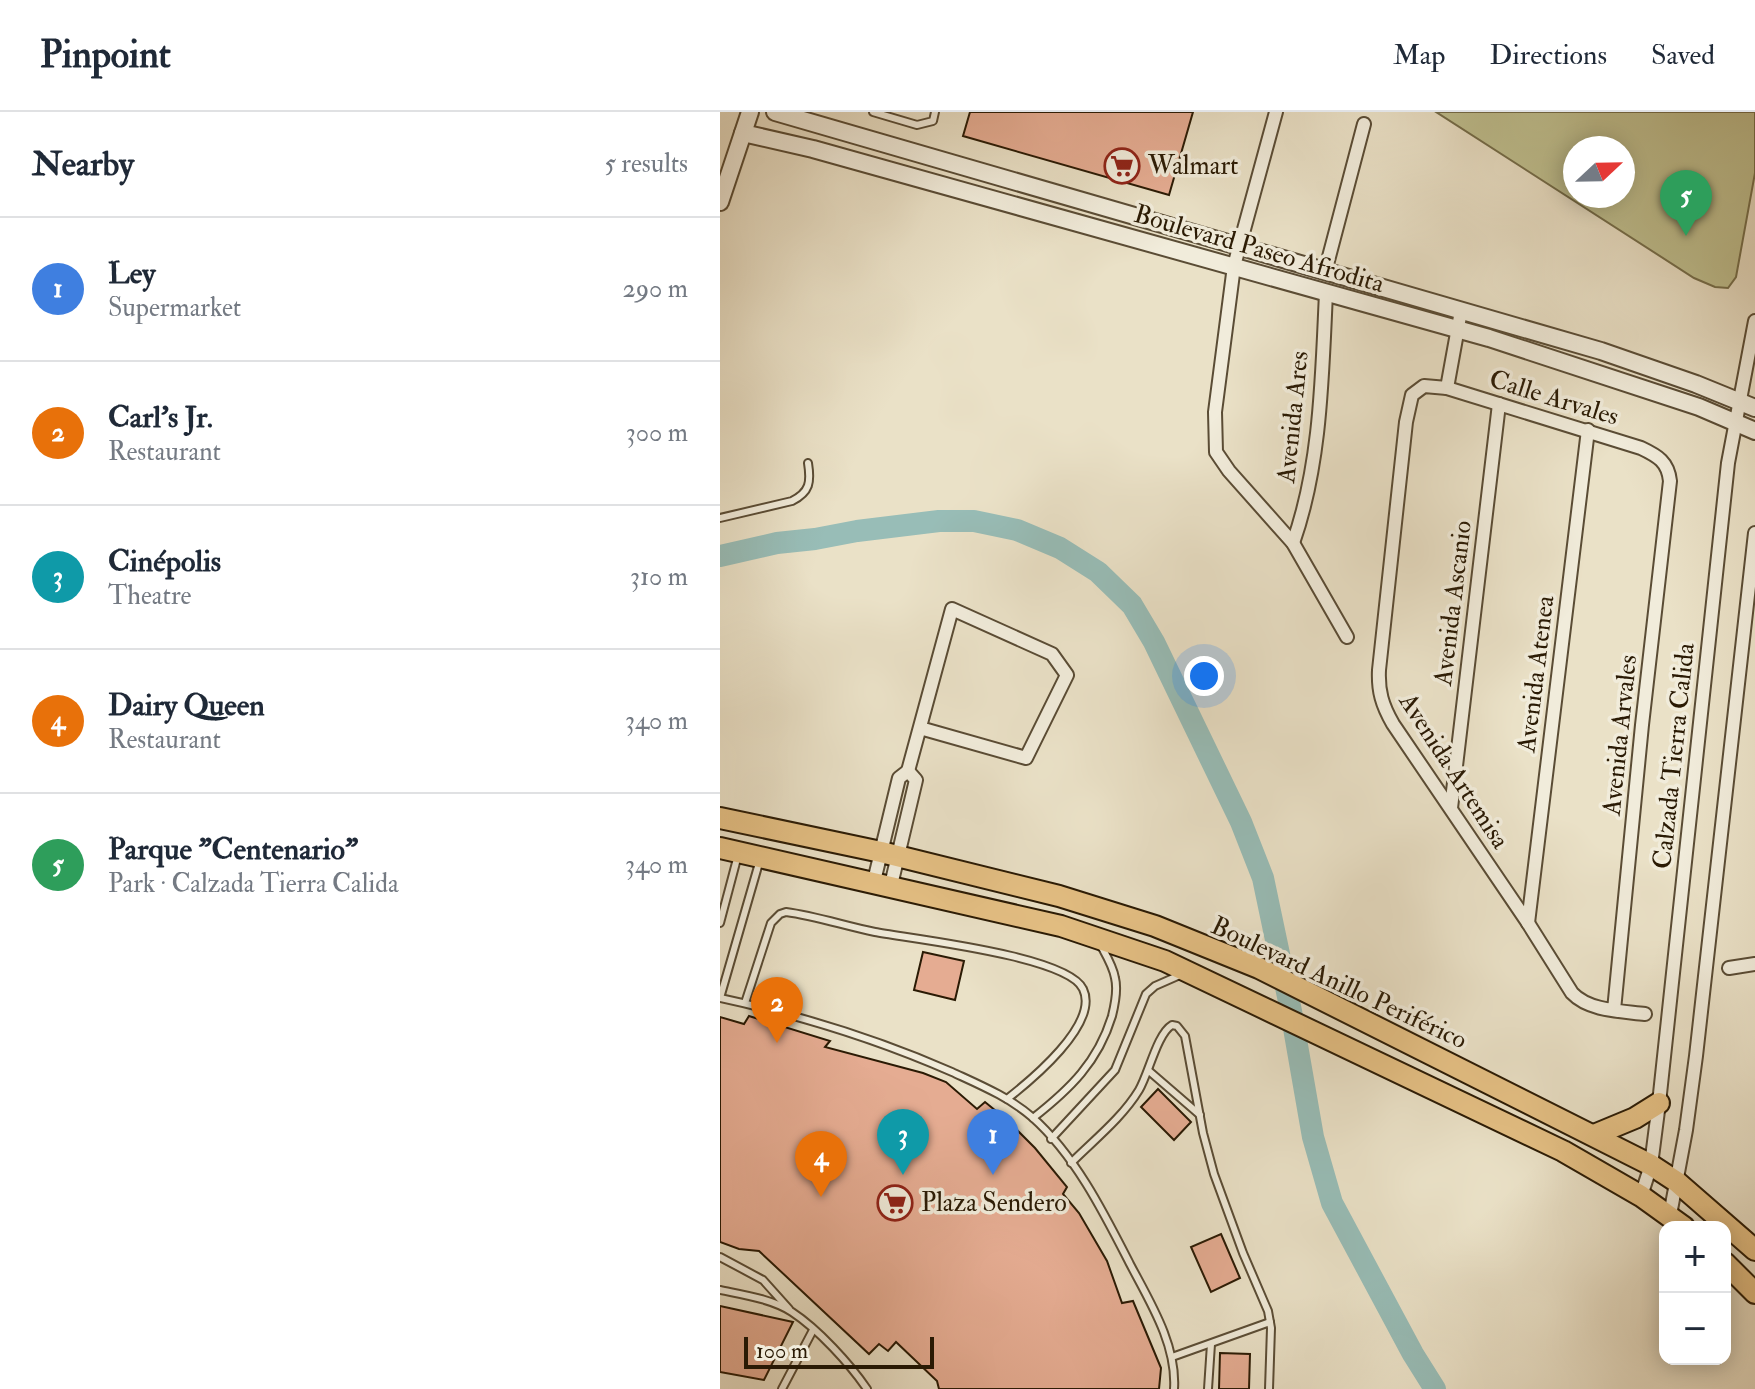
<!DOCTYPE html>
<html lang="en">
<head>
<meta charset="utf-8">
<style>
	:root { --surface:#fff; --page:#f6f6f7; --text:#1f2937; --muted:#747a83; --line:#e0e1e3; --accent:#8f2418 }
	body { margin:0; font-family:"IM FELL Double Pica",serif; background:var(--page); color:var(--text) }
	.controls { position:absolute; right:24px; bottom:24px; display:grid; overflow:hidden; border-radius:16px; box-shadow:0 4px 20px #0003 }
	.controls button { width:72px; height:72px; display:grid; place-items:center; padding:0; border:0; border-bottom:2px solid var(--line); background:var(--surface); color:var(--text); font:40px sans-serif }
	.compass { position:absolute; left:843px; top:24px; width:72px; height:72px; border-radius:50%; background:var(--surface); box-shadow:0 4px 20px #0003; rotate:68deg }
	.scale { position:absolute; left:24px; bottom:20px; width:190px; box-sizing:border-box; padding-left:8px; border:4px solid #2a1a04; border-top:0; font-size:22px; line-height:28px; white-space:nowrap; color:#2a1a04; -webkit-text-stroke:6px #f1ecdb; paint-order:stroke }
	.you { position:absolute; left:484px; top:564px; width:28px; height:28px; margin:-20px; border:6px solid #fff; border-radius:50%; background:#1a73e8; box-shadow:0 0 0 12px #1a73e833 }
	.badge { display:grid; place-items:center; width:52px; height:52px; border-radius:50%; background:var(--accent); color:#fff; font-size:26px; font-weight:700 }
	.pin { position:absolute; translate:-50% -66px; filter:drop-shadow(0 2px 4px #0008) }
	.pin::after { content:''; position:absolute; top:42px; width:28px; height:24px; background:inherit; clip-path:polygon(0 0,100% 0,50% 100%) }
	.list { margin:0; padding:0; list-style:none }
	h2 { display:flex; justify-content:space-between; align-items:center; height:104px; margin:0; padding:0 32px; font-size:34px }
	h2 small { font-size:26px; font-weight:400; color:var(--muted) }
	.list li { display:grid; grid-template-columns:52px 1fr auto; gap:24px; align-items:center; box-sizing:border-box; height:144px; padding:0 32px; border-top:2px solid var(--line) }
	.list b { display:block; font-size:30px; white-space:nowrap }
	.list p { margin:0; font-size:26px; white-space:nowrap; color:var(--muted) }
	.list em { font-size:26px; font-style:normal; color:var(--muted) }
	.map { position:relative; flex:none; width:1035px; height:1277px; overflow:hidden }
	header { display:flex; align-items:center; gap:48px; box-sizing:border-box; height:112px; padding:0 40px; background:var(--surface); border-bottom:2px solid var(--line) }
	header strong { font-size:38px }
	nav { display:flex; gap:44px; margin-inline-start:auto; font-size:28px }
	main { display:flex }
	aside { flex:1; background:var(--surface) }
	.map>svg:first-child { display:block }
</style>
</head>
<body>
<header>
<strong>Pinpoint</strong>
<nav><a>Map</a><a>Directions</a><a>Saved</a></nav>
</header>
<main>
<aside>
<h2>Nearby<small>5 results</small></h2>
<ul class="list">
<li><span class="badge" style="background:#3f7fe0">1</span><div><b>Ley</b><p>Supermarket</p></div><em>290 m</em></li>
<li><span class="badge" style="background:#e8710a">2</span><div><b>Carl's Jr.</b><p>Restaurant</p></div><em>300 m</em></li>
<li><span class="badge" style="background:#0f9aa8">3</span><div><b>Cinépolis</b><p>Theatre</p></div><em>310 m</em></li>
<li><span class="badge" style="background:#e8710a">4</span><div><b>Dairy Queen</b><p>Restaurant</p></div><em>340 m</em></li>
<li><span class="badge" style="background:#2e9e5b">5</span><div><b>Parque &quot;Centenario&quot;</b><p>Park · Calzada Tierra Calida</p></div><em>340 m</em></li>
</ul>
</aside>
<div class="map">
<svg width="1035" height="1277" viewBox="0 0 1035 1277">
	<rect width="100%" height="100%" fill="#eae1c7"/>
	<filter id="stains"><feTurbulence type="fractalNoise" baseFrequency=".0025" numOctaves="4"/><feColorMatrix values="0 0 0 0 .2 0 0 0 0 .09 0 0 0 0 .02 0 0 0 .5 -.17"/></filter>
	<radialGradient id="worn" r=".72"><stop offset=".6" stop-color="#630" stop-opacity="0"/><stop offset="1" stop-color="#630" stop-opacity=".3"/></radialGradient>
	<path fill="#bfc090" stroke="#746d4a" stroke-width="2" fill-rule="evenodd" d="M716,0H1035V61L1016,165L1008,176L995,175L974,166ZM855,36H903V84H855Z"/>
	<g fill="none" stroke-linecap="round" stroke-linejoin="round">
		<polyline stroke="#98bdb7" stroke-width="22" points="0,444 57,431 95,427 137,419 219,409 254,409 297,418 340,436 378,460 412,493 434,530 521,710 543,766 571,899 593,1025 612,1091 693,1242 715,1277"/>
	</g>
	<g fill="#e5ac92" stroke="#2a1a04" stroke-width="2">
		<polygon points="250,0 473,0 449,83 243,24"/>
		<polygon points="203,840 244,849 235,888 194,878"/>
		<polygon points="29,904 110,929 105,935 203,961 226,970 257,997 265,990 287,1008 315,1036 347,1075 343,1082 359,1101 387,1149 402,1191 413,1189 441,1256 439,1277 219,1277 217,1269 176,1230 168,1239 159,1232 149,1242 39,1139 19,1137 0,1130 0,905 24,912"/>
		<polygon points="438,977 471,1010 454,1028 421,995"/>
		<polygon points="501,1122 520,1166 491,1180 471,1135"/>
		<polygon points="0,1194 73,1210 44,1268 0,1260"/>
		<polygon points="500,1241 530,1242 529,1277 499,1277"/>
	</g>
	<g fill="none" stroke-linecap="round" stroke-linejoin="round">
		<defs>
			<g id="service">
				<polyline points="153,0 197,13 213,9 215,0"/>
				<path d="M0,406L72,389C90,380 91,370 88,351"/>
				<polyline points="0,811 18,743"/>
				<path d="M0,886C79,903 159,928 232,960C260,973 289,985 312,1005C355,1043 384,1101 410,1152C430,1190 457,1233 454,1277"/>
				<polyline points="0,886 39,751"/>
				<path d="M25,891L51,811L60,802L66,800C96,804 125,814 155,820C193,827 348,844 363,877C380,912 310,969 287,987"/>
				<polyline points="429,959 480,1003"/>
				<path d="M313,1006C350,977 378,950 392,904C395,892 398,878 395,866C393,854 386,843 380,832"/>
				<polyline points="331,1027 395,958 426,882 435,874 460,863"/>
				<path d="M351,1051C374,1028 402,1006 419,978C429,961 437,922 452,913L457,914L465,924L483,1021L494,1062L523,1141L548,1199L551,1216L549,1277"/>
				<polyline points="0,1145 43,1168 69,1197"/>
				<path d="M0,1178C24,1183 52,1187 72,1200C98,1217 130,1252 147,1277"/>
				<polyline points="452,1245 550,1210"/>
				<polyline points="62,1277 93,1218"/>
				<polyline points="488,1277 491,1232"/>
			</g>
			<g id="minor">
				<polyline points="556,0 514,154 495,300 496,340 509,359 573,431 627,525"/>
				<polyline points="605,160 644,12"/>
				<polyline points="727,276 741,199"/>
				<path d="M573,431C601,352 602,264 606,181"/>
				<polyline points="188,659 232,497 332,542 347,563 306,646 200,616"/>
				<polyline points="731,696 779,292"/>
				<polyline points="154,769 179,666 188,659"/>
				<polyline points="171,773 196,668 188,659"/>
				<polyline points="808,811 868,318"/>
				<polyline points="1009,856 1035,852"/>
				<path d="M894,898L922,613L950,369C948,350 938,344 921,336L727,276L704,274L692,283L686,310L659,558C658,579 662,593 673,612L808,811L852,881C869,899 901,899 925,902"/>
				<polyline points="921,1084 931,1053 939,991 1008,351 1035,209"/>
				<polyline points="950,1103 966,1018 976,944 1035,421"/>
			</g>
			<g id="tertiary">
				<polyline points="55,0 881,239 976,272 1035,296"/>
				<polyline points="23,21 93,37 769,226 979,295 1035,319"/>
				<polyline points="0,90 30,0"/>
			</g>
			<g id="primary">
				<polyline points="0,706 161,740 339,784 435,814 539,856 931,1053 957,1070 1035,1138"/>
				<polyline points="0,736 341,814 445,849 843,1039 921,1084 964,1115"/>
				<polyline points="874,1023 915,1006 939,991"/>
				<polyline points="1005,1151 1035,1181"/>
			</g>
		</defs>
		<use href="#service" stroke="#5a4c35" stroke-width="10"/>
		<use href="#minor" stroke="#5a4c35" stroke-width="16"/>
		<use href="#tertiary" stroke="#5a4c35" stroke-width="20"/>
		<use href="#primary" stroke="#2a1a04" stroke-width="24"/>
		<use href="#service" stroke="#f1ecdb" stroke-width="6"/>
		<use href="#minor" stroke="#f1ecdb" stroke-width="12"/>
		<use href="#tertiary" stroke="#f1ecdb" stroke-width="16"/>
		<use href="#primary" stroke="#e5c084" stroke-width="20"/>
	</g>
	<defs>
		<symbol id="supermarket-ring" viewBox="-11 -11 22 22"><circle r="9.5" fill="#f1ecdb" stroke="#8f2418" stroke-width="1.5"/><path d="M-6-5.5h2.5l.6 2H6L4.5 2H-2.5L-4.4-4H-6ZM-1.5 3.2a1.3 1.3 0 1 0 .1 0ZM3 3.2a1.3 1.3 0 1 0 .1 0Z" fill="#8f2418"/></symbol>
	</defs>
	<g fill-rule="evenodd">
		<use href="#supermarket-ring" x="382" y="34" width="40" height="40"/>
		<use href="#supermarket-ring" x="155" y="1071" width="40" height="40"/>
	</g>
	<g text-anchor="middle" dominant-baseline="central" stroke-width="7" stroke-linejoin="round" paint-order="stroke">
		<g font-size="26" fill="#2a1a04" stroke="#f1ecdb" text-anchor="start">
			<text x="428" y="54">Walmart</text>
			<text x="201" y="1091">Plaza Sendero</text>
		</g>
		<g font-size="26" fill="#2a1a04" stroke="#f1ecdb">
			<text transform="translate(539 137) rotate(16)">Boulevard Paseo Afrodita</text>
			<text transform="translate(834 286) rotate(17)">Calle Arvales</text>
			<text transform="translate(573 305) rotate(-84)">Avenida Ares</text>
			<text transform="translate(733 491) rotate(-83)">Avenida Ascanio</text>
			<text transform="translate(816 562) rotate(-83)">Avenida Atenea</text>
			<text transform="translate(900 623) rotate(-84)">Avenida Arvales</text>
			<text transform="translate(954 644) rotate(-84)">Calzada Tierra Calida</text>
			<text transform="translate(734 659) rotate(57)">Avenida Artemisa</text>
			<text transform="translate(619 871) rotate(25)">Boulevard Anillo Periférico</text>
		</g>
	</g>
	<rect width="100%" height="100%" filter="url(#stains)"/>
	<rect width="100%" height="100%" fill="url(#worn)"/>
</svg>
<div class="controls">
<button>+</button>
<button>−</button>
</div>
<svg class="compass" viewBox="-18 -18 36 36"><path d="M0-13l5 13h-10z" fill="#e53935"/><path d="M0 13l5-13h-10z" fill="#747a83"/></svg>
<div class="scale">100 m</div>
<div class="you"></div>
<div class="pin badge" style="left:273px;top:1063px;background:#3f7fe0">1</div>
<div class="pin badge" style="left:57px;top:931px;background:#e8710a">2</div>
<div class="pin badge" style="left:183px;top:1063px;background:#0f9aa8">3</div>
<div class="pin badge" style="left:101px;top:1085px;background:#e8710a">4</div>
<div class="pin badge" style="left:966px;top:124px;background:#2e9e5b">5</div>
</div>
</main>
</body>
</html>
